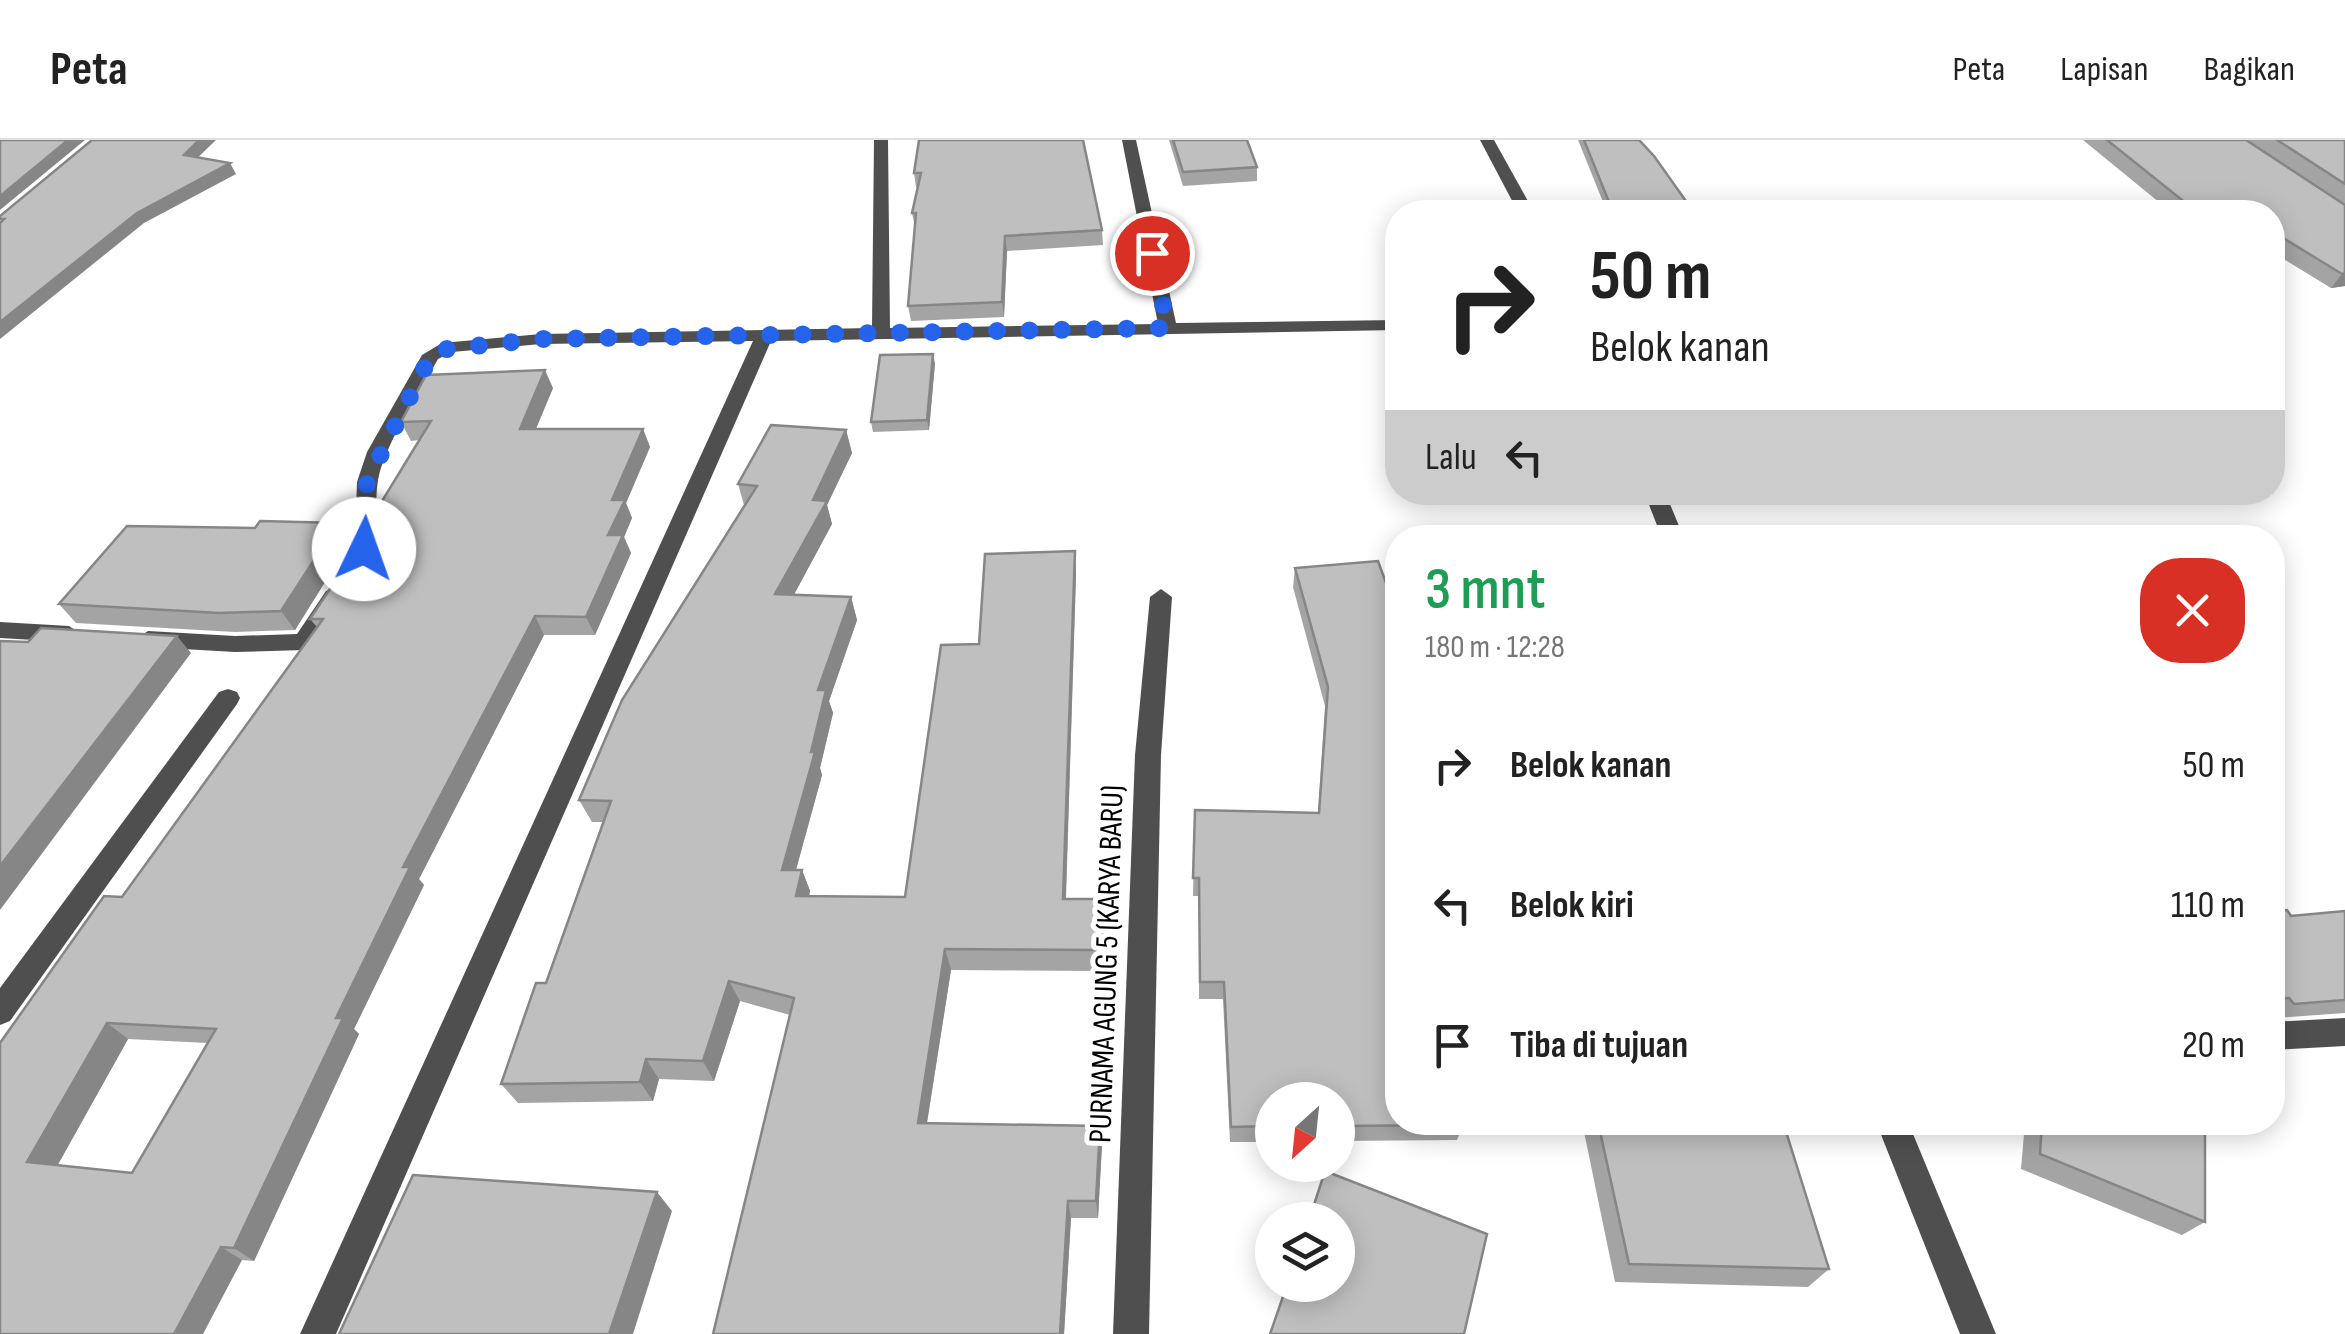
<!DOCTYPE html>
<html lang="id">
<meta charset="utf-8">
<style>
body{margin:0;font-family:"Sofia Sans Condensed",sans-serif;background:#f6f6f6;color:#222;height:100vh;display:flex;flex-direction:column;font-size:38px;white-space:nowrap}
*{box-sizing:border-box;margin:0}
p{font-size:32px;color:#767676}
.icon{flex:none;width:55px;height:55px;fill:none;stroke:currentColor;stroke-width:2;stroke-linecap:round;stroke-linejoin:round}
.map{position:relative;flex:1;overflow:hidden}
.sheet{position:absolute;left:1385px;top:385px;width:900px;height:610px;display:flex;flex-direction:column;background:#fff;border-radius:40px;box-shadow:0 5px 25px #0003}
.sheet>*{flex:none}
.guide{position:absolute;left:1385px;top:60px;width:900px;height:305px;border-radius:40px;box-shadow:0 5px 25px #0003;background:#fff;color:#222;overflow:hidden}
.needle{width:65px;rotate:207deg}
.tools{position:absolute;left:1255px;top:942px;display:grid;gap:20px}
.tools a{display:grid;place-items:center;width:100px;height:100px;border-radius:50%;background:#fff;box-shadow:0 5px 25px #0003;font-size:50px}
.pin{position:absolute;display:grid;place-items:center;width:85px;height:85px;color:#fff;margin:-42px;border:5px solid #fff;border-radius:50%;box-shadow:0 2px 10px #0007}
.me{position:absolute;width:110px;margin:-55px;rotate:3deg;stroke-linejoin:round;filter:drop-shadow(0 0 8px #0008)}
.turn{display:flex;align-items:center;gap:35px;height:210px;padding:0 40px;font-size:45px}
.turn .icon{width:130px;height:130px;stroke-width:2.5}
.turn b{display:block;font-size:70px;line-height:85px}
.then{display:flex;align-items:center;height:95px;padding:0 40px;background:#0003;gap:20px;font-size:38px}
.round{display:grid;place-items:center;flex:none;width:105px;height:105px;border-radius:40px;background:#f6f6f6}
.summary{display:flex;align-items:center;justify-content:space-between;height:170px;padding:0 40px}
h1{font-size:60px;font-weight:600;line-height:75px;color:#1e9e55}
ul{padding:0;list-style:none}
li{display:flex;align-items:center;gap:30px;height:140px;padding:0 40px}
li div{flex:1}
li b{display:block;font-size:38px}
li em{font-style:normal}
header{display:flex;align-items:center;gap:60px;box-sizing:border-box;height:140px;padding:0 50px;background:#fff;border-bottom:2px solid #e0e0e0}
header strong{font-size:48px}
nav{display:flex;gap:55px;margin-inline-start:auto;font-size:35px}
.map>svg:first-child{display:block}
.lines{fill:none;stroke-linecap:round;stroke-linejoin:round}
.minor{fill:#4f4f4f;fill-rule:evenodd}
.wall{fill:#a4a4a4;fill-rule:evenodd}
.shaded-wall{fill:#868686}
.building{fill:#bfbfbf;stroke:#868686;stroke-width:2.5;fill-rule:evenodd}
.route{stroke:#2563eb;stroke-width:18;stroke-dasharray:0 32.4}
.labels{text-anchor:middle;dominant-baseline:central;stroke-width:10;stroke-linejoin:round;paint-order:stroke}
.street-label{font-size:32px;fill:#000;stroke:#fff}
</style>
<header>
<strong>Peta</strong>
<nav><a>Peta</a><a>Lapisan</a><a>Bagikan</a></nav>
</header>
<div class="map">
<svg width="2345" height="1194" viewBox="0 0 2345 1194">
<rect width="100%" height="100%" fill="#fff"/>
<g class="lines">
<g class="minor">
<path d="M874 0H888L890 188 1158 184 1122 0H1136L1176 183 1398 180V190L771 201 336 1194H300L753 201 541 204 452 212 438 219C418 255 393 291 380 331 371 363 384 393 366 423L358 425 347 418 355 400 357 342 367 312 422 215 442 203 541 194 872 188Z"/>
<polygon points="1480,0 1494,0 1534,72 1518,72"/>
<polygon points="1644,352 1665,352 1684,398 1662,398"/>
<polygon points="334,448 345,456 312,508 304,510 235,512 148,507 136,499 148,491 235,496 297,494 326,451"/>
<polygon points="1161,449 1172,457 1161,615 1149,1194 1113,1194 1135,615 1150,457"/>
<polygon points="0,482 69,486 81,494 69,502 0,498"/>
<polygon points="228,549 237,552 240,558 237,564 10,881 0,885 0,848 219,552"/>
<polygon points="2345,878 2345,906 2272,910 2272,882"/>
<polygon points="1876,982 1908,982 1996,1194 1960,1194"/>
</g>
</g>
<g class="wall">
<polygon points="919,0 1102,90 1103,105 1007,111 1004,177 911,181 908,166 915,87 912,73 918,47 916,47 914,33"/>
<polygon points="1169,0 1247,0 1257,27 1257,41 1183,46"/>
<polygon points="1578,0 1639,0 1693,71 1693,72 1607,72"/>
<polygon points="2083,0 2245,0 2345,65 2345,146 2331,148 2272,112 2272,72 2171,72"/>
<polygon points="2247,0 2345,0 2345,65"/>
<polygon points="935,223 929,290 873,292 871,282"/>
<path d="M553 248 536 289H643L650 307 626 363 632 378 624 397 631 413 595 495H544L419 739 424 745 354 889 359 894 254 1121 242 1120 0 1194 122 757 317 487 310 479 367 393 419 300 411 301 401 282ZM128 899 207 903 132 1033 57 1026Z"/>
<polygon points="846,290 852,313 827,365 832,384 794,454 851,457 857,480 829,561 833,573 820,628 822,635 796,730 802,730 810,751 809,756 905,757 979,504 1075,411 1076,434 1066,759 1104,781 1102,831 951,830 927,983 1100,986 1102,1004 1098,1078 1071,1078 1064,1194 790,875 740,861 714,941 659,939 653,961 518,963 501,944 546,843 603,682 592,682 579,660 744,365 738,344"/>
<polygon points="338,383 350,402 295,490 235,492 76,483 59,464 255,388"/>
<polygon points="1378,421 1398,982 1463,985 1457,1000 1338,1001 1338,960 1272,960 1272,1002 1230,1002 1223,859 1199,859 1199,756 1193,756 1195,670 1318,673 1325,566 1293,447 1295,428"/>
<polygon points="2345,771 2345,873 2274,878 2272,876 2272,772 2291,776"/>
<polygon points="1582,982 1783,982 1829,1129 1808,1147 1615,1142"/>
<polygon points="2025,982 2205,982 2205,1082 2182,1095 2021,1029"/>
</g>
<g class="shaded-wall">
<polygon points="68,0 85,0 0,70 0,56"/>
<polygon points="199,0 216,0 190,25 184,15"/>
<polygon points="230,23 236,34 144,83 0,199 0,182 137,73"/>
<polygon points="1005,96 1007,111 1004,177 1002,162"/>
<polygon points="2280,96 2272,107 2272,97"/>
<polygon points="2345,133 2345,146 2331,148 2342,134"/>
<polygon points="933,214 935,223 929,290 927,280"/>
<polygon points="545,230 553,248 528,307 520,289"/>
<polygon points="643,289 650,307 626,363 632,378 624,397 631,413 595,495 586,477 608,395 612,360"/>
<polygon points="846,290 852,313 827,365 832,384 782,477 775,454 813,360"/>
<polygon points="338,383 350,402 295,490 281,471"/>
<polygon points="1075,411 1076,434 1065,780 1063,759"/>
<polygon points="851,457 857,480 829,561 833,573 820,628 822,635 790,751 782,730 811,612 818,550"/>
<polygon points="535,476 544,495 419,739 424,745 354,889 359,894 254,1121 234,1108 403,727"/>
<polygon points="177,496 191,513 0,770 0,726"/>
<polygon points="802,730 810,751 804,778 796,756"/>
<polygon points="1102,759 1104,781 1102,831 1100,810"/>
<polygon points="945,809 951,830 924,1001 918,983"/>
<polygon points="729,841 740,861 714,941 703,921"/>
<polygon points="107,883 128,899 51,1037 27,1022"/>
<polygon points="646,919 659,939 653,961 640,942"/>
<polygon points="1100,986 1102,1004 1098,1078 1096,1061"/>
<polygon points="657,1052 672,1071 633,1194 609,1194"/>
<polygon points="1068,1061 1071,1078 1064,1194 1060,1194"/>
<polygon points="221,1107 242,1120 203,1194 174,1194"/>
</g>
<g class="building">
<polygon points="0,0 68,0 0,56"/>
<polygon points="92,0 199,0 184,15 230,23 137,73 0,182 0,83 4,79 0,79 0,76"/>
<polygon points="919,0 1083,0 1102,90 1005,96 1002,162 908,166 916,73 912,73 921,33 914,33"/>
<polygon points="1173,0 1247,0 1257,27 1183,32"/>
<polygon points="1584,0 1639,0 1654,16 1693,71 1684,71 1685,72 1613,72"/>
<polygon points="2107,0 2246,0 2345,65 2345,133 2342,134 2280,96 2272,97 2272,72 2197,72"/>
<polygon points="2277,0 2345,0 2345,44"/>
<polygon points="933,214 927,280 871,282 880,215"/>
<path d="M545 230 520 289H643L612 360H625L608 395H623L586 477 535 476 403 727H410L336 878H343L234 1108 221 1107 174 1194H0V903L104 756 122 757 323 479H310L367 393 368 384 431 281 401 282 426 235ZM107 883 216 889 132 1033 27 1022Z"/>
<polygon points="771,285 846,290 813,360 827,361 775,454 851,457 818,550 826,550 811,612 815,612 782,730 802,730 796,756 905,757 941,505 979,504 985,414 1075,411 1063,759 1102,759 1100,810 945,809 918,983 1100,986 1096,1061 1068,1061 1060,1194 713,1194 794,858 729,841 703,921 646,919 640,942 501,944 536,843 546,843 611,661 579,660 622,560 757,346 738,344"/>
<polygon points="260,381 338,383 281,471 220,473 59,464 127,386 255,388"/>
<polygon points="1378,421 1398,476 1398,982 1462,982 1463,985 1338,986 1338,960 1272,960 1272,986 1231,987 1224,842 1200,842 1199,738 1193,738 1195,670 1319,673 1328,547 1295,428"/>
<polygon points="41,488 177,496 0,726 0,501 28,502"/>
<polygon points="2287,770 2291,776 2345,771 2345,860 2294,864 2289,858 2272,859 2272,772"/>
<polygon points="1598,982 1783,982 1829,1129 1629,1124"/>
<polygon points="2042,982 2205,982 2205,1082 2040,1014"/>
<polygon points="1325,1031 1487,1094 1464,1194 1270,1194 1287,1145 1338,1145 1338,1080 1309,1080"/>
<polygon points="413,1035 657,1052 609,1194 339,1194"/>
</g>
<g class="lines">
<polyline class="route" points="364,409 367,342 431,215 438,210 541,199 1168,188 1152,113"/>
</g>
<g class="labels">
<g class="street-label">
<text transform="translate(1107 824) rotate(-88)">PURNAMA AGUNG 5 (KARYA BARU)</text>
</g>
</g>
</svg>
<div class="tools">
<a><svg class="needle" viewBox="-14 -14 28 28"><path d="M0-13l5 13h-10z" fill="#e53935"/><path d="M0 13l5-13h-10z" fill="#767676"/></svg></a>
<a><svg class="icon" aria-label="layers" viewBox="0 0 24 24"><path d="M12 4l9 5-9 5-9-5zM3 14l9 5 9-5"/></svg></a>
</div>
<div class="pin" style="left:1152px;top:113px;background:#d93025"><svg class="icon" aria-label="arrive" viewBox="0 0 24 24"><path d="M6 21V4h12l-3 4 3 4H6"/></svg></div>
<svg class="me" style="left:364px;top:409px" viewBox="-20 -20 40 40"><circle r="19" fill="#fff"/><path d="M0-13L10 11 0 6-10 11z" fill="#2563eb"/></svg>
<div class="guide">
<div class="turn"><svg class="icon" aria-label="right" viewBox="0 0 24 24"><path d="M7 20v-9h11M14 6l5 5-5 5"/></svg><div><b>50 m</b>Belok kanan</div></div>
<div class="then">Lalu<svg class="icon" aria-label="left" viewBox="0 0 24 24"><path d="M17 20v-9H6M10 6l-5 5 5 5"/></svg></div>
</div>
<section class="sheet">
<div class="summary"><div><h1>3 mnt</h1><p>180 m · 12:28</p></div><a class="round" style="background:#d93025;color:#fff"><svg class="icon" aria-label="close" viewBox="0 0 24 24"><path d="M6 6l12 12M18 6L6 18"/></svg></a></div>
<ul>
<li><svg class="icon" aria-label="right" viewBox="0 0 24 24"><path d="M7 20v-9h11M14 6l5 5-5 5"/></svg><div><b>Belok kanan</b></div><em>50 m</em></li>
<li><svg class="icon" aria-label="left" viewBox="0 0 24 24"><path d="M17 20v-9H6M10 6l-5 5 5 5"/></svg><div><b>Belok kiri</b></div><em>110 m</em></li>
<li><svg class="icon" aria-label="arrive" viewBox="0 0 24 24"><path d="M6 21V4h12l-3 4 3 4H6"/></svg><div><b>Tiba di tujuan</b></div><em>20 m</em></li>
</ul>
</section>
</div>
